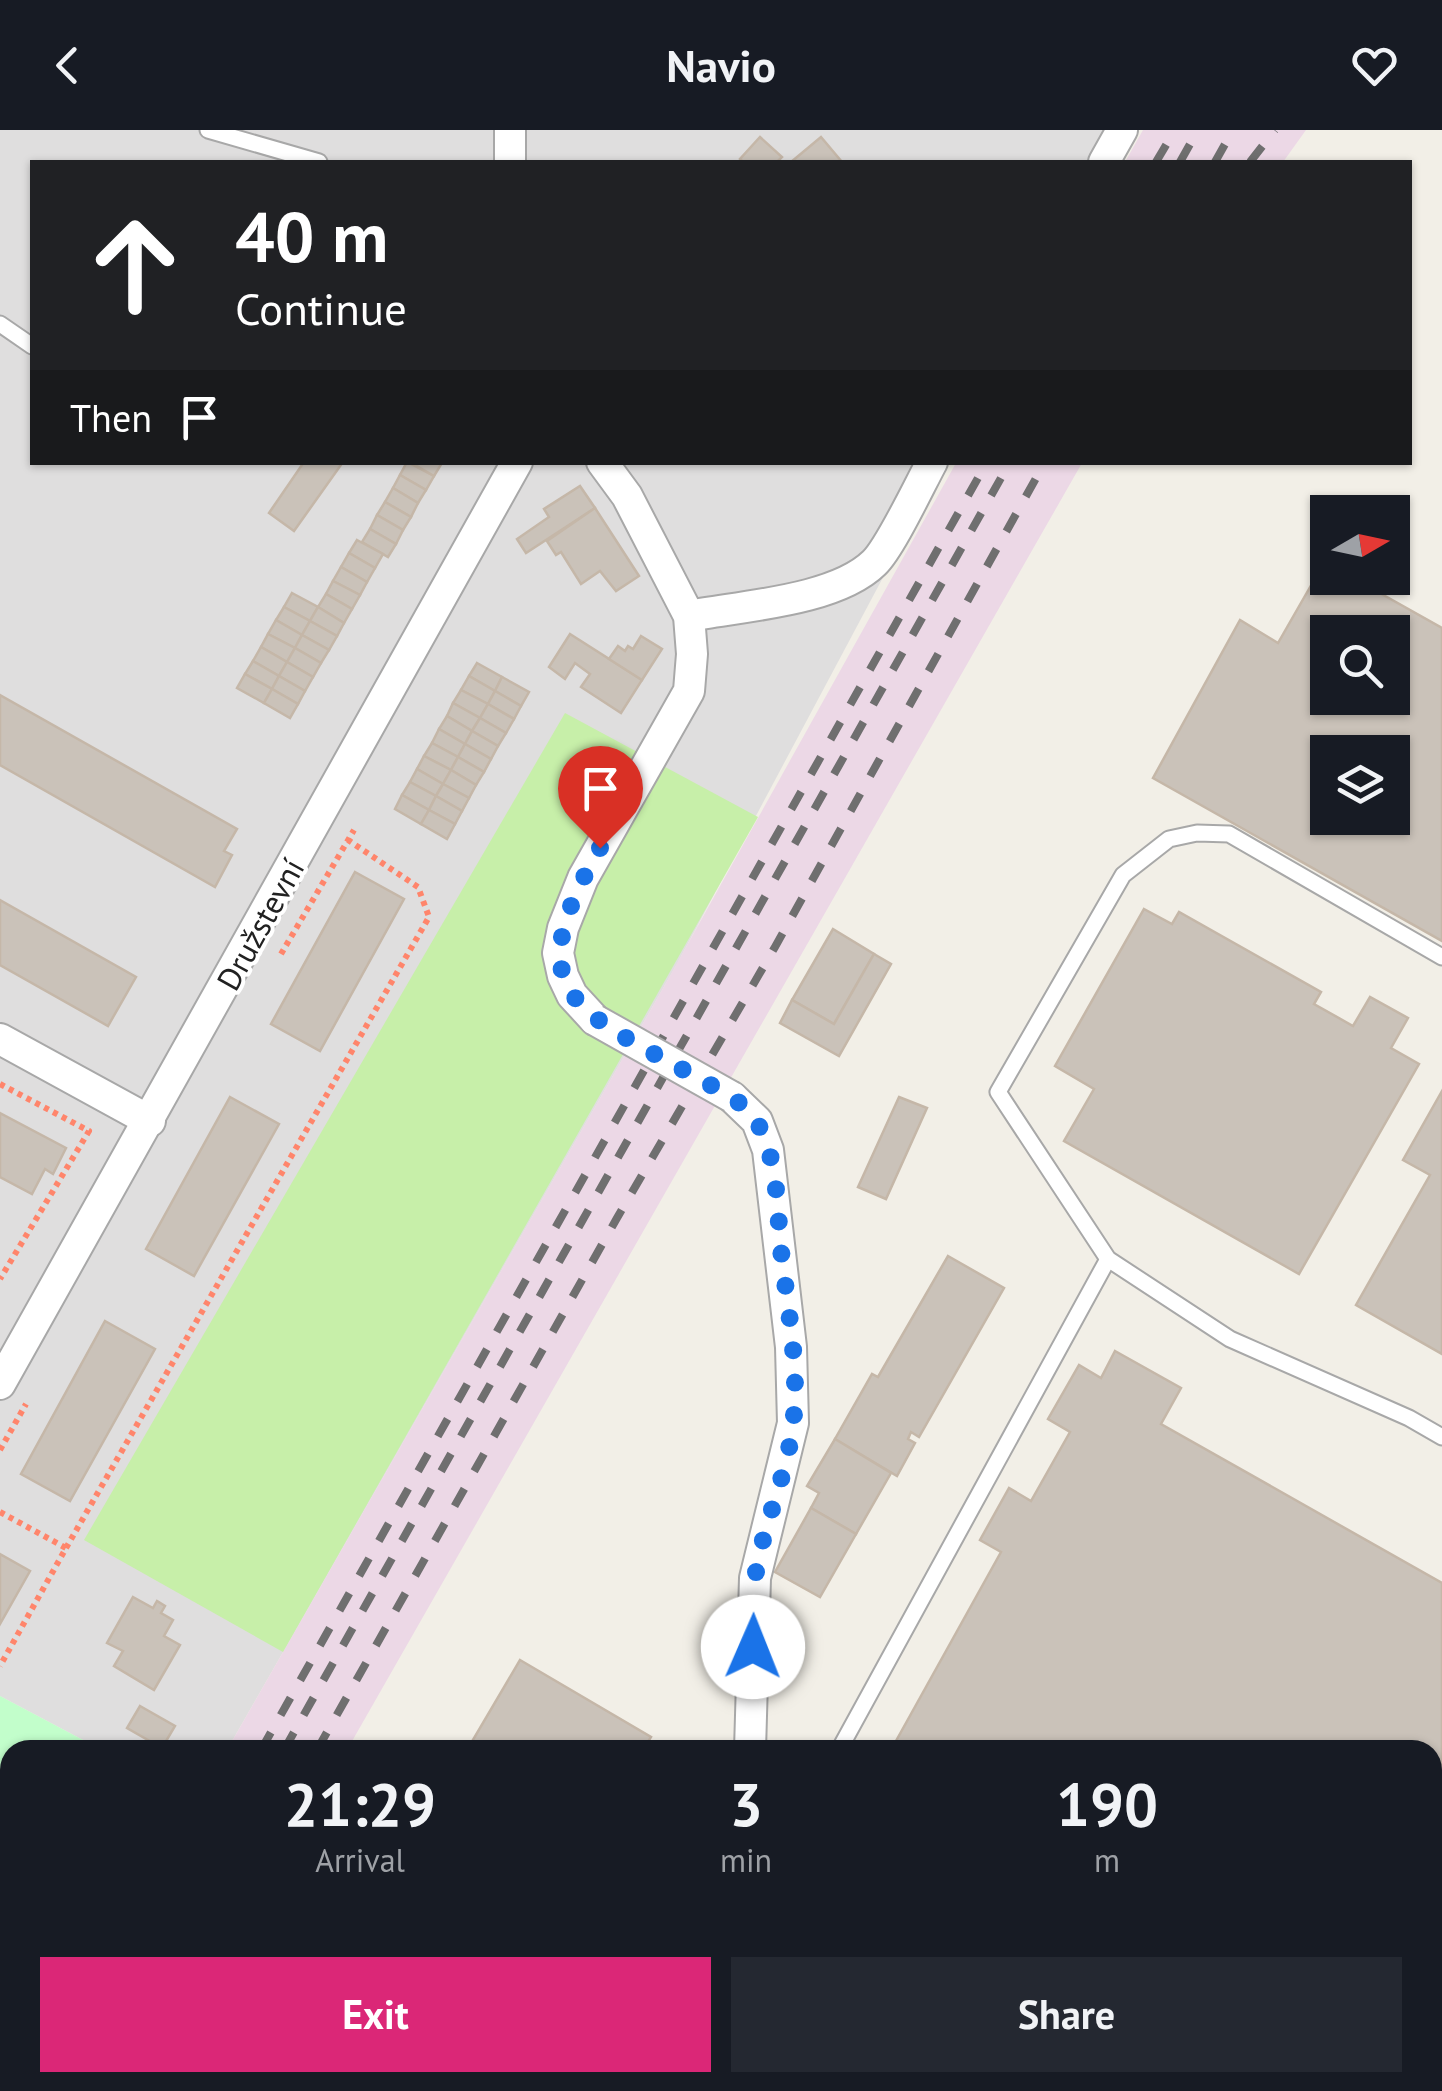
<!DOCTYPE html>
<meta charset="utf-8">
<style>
body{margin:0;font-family:"PT Sans",sans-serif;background:#242831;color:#f1f3f6;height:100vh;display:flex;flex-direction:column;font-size:38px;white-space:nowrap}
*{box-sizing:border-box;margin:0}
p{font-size:32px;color:#9ea1a6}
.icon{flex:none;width:55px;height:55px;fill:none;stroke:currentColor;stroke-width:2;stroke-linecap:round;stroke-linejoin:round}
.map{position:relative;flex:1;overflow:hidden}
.drawer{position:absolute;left:0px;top:1610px;width:1442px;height:352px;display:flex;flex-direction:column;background:#171b24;border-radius:30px 30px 0 0;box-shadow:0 2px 8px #0004}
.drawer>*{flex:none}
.top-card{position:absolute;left:30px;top:30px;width:1382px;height:305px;border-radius:0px;box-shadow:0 2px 8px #0004;background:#202124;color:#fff;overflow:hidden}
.needle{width:65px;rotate:81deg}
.fabs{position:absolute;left:1310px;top:365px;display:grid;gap:20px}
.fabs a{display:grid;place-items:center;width:100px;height:100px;border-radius:0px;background:#171b24;box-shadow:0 2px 8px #0004;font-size:50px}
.pin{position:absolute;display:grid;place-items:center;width:85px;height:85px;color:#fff;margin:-102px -42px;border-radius:50% 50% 50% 0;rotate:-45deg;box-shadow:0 0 10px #0007}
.pin .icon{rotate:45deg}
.me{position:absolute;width:110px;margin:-55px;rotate:1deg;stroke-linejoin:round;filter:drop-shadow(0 0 8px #0008)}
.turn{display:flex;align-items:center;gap:35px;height:210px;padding:0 40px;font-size:45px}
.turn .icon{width:130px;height:130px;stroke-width:2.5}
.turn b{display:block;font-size:70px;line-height:85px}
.then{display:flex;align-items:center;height:95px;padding:0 40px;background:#0003;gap:20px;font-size:38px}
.eta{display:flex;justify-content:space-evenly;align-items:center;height:170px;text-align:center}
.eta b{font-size:60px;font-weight:800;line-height:70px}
.action{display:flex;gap:20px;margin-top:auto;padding:20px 40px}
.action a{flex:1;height:115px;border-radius:0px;background:#db2777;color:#fff;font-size:40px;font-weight:800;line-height:115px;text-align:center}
.action a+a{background:#242831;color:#f1f3f6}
header{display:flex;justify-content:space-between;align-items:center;height:130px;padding:0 40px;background:#171b24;font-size:45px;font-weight:800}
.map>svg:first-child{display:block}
.residential{fill:#dfdede}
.industrial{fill:#ecd8e6}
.grass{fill:#c7efa9}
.park{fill:#c2fecb}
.building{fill:#cac2b9;stroke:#c5b7a8;stroke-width:2.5;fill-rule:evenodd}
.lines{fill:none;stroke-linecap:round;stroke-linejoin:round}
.service-casing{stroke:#a8a8a8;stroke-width:19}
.minor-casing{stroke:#a8a8a8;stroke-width:34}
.path{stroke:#ff856b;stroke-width:6;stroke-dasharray:5 5;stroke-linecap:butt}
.service{stroke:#fff;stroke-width:15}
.minor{stroke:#fff;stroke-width:30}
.rail{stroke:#6f6f6f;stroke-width:8;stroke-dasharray:20 20;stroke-linecap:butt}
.minor-bridge-casing{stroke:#a8a8a8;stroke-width:34;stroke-linecap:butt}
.minor-bridge{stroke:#fff;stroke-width:30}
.route{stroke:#1a73e8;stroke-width:18;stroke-dasharray:0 32.4}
.labels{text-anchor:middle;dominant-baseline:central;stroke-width:8;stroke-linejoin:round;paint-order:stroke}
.street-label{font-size:32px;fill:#212121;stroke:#fff}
</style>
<header><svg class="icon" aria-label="back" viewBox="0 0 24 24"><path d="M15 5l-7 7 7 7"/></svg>Navio<svg class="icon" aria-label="heart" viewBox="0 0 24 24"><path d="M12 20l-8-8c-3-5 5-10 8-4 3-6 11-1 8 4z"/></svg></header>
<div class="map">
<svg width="1442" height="1961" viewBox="0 0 1442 1961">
<rect width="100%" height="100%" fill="#f2efe7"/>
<g class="residential">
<polygon points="0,0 1121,0 1104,32 32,32 32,332 944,333 677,834 227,1620 102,1620 0,1566"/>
<polygon points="317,1952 419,1953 432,1961 312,1961"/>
<polygon points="605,1952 1221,1952 1238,1961 599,1961"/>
</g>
<g class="industrial">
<polygon points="1143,0 1306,0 1283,32 1125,32"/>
<polygon points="956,333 1082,333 347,1620 227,1620 662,860"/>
<polygon points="44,1952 154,1952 154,1953 149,1961 39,1961"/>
</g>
<polygon class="grass" points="565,583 758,687 283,1522 84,1410"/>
<g class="park">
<polygon points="0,1566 102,1620 10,1620 10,1952 41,1953 36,1961 0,1961"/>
<polygon points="164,1953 164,1952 317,1953 312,1961 160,1961"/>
<polygon points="419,1953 605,1953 599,1961 432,1961"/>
</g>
<g class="building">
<polygon points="760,7 782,27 777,32 743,32 740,29"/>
<polygon points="821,7 842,32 791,32"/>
<polygon points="304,332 343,332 294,401 269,383"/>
<polygon points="407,332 434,346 426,360 400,345"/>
<polygon points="410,332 442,332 442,333 434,346"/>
<polygon points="400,345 426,360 418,373 393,358"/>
<polygon points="580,356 595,378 526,423 517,409 549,387 544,379"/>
<polygon points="393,358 418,373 411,387 385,372"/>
<polygon points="385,372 411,387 403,400 377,385"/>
<polygon points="595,378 639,446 616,461 600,441 581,454 561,422 556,425 547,411"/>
<polygon points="377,385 403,400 396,414 370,399"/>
<polygon points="370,399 396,414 388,427 362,412"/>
<polygon points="357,410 383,424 375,438 349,423"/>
<polygon points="349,423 375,438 367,452 341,437"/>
<path d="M1325 431 1328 448H1353L1442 498V811L1153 648 1240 490 1278 513ZM1328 502H1392V568H1328ZM1328 622H1392V688H1328Z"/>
<polygon points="341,437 367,452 360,465 333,451"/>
<polygon points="333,451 360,465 352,479 326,464"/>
<polygon points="292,463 318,477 310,491 284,477"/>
<polygon points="326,464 352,479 344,493 318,477"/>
<polygon points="284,477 310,491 302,505 276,490"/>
<polygon points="318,477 344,493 337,506 310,491"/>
<polygon points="276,490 302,505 295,518 268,504"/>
<polygon points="310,491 337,506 329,520 302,505"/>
<polygon points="268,504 295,518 287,532 261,517"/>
<polygon points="570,504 642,550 621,583 581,557 590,544 575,533 565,549 549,537"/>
<polygon points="302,505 329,520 321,533 295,518"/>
<polygon points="641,506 662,519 642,550 609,529 618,516 625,521 628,516 633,519"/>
<polygon points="261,517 287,532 279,546 253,531"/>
<polygon points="295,518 321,533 313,547 287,532"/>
<polygon points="253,531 279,546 272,559 245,544"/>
<polygon points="287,532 313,547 305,561 279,546"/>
<polygon points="477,533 502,547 495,561 469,546"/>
<polygon points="245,544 272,559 264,573 237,558"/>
<polygon points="279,546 305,561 298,574 272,559"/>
<polygon points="469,546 495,561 488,574 461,560"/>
<polygon points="502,547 529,562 521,576 495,561"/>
<polygon points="272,559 298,574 290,588 264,573"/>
<polygon points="461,560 488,574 480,588 453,573"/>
<polygon points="495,561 521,576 514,589 488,574"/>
<polygon points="0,565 237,699 224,721 232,725 215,757 0,635"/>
<polygon points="453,573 480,588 472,601 447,586"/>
<polygon points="488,574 514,589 506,603 480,588"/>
<polygon points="447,586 472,601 465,614 439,599"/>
<polygon points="480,588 506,603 498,616 472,601"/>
<polygon points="439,599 465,614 458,627 432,613"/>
<polygon points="472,601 498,616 491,629 465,614"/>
<polygon points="432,613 458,627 451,640 424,626"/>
<polygon points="465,614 491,629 484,642 458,627"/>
<polygon points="424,626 451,640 443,654 417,639"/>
<polygon points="458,627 484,642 476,655 451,640"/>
<polygon points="417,639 443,654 436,666 410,652"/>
<polygon points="451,640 476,655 469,668 443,654"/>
<polygon points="410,652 436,666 429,680 402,665"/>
<polygon points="443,654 469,668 462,681 436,666"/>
<polygon points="402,665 429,680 421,694 395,679"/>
<polygon points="436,666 462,681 455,694 429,680"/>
<polygon points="429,680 455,694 447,709 421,694"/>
<polygon points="355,742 404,769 320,921 271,894"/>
<polygon points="0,770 136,847 108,896 0,835"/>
<polygon points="1144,779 1172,794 1179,782 1321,862 1314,874 1353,896 1370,867 1408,888 1391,918 1419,934 1299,1144 1064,1011 1094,959 1055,936"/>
<polygon points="833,799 874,824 834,894 792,870"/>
<polygon points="874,824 891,834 839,926 780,893 792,870 834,894"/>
<polygon points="1442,961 1442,1224 1356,1175 1430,1045 1403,1030"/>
<polygon points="230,967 279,994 194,1146 146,1119"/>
<polygon points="899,967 927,978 886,1069 858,1057"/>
<polygon points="0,983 66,1018 53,1044 45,1039 32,1064 0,1047"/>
<polygon points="948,1126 1004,1158 919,1307 911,1302 908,1309 915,1313 897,1346 835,1309 872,1244 878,1247"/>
<polygon points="105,1191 155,1219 70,1371 21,1344"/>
<polygon points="1115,1221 1181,1258 1161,1294 1442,1453 1442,1798 1432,1815 1432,1620 891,1620 1001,1422 980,1410 1009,1358 1031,1371 1070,1302 1048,1289 1079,1235 1101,1248"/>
<polygon points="835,1309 891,1343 856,1404 811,1378 819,1363 807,1356"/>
<polygon points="811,1378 856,1404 820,1467 775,1442"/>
<polygon points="0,1424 30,1441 0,1494"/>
<polygon points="133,1467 153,1478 157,1471 165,1476 161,1483 173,1490 164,1506 180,1515 154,1560 114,1536 123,1521 107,1513"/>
<polygon points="520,1530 651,1607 643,1620 467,1620"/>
<polygon points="140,1576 175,1596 162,1618 127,1598"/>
<polygon points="1442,1873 1442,1911 1432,1905 1432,1889"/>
<polygon points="708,1952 761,1952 772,1961 693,1961 704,1959"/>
<polygon points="819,1952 850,1952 844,1961 818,1961 816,1959"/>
<polygon points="918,1952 1060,1952 1075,1961 933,1961"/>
<polygon points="1301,1952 1355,1952 1350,1961 1316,1961"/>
</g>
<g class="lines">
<g class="service-casing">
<g id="service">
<polyline points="208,0 319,32"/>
<polyline points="0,194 32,216"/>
<polyline points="1442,827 1229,704 1197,703 1169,709 1123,745 998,962 1108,1129 1230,1209 1409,1288 1442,1307"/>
<polyline points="839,1620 1108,1129"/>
<polyline points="1432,1847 1442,1830"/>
<polyline points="1200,1952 1220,1961"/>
<polyline points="1370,1961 1373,1952"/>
</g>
</g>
<g class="minor-casing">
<g id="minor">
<polyline points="510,32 510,0"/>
<polyline points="1104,32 1122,0"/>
<path d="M689 486C741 476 835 471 874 433 890 418 919 356 932 332"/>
<polyline points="595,890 572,865 563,846 558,823 563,798 583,748 689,561 692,524 689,486 627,366 602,332"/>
<polyline points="0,909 150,991"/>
<polyline points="732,967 757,991 768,1020 791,1217 793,1293 755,1448 750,1620"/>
<polyline points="0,1254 517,332"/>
<polyline points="621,1961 626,1952"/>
</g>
</g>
<g class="path">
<polyline points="281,824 354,700"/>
<polyline points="0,954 89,1001 0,1149"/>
<polyline points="0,1320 26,1274"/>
<polyline points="0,1382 66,1418 0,1536"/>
<polyline points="66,1418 429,787 418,757 348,710"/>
<polyline points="0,1686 10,1692"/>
<polyline points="0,1874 5,1910 4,1950"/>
<polyline points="0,1956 10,1942"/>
</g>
<use href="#service" class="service"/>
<use href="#minor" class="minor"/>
<g class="rail">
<polyline points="1156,32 1175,0"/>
<polyline points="1180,32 1198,0"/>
<polyline points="1215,32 1233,0"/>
<polyline points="1250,32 1275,0"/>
<polyline points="261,1620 987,332"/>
<polyline points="284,1620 1010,332"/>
<polyline points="317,1620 617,1088 775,817 1045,332"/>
<polyline points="68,1961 73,1952"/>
<polyline points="92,1961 96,1952"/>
<polyline points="125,1961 129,1952"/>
</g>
<g class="minor-bridge-casing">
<polyline id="minor-bridge" points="595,890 732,967"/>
</g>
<use href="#minor-bridge" class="minor-bridge"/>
</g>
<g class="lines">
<path class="route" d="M600 718C514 865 577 880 698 948 719 960 746 972 758 994 778 1030 777 1079 781 1120 787 1176 800 1238 793 1294 787 1347 762 1396 755 1449 752 1471 753 1495 753 1517"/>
</g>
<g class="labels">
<g class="street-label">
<text transform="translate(260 794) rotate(-61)">Družstevní</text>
</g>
</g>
</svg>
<div class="fabs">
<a><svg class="needle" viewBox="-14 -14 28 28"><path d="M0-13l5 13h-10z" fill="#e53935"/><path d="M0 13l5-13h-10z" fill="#9ea1a6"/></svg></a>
<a><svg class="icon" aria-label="search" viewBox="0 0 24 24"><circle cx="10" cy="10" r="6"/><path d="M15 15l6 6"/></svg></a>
<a><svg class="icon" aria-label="layers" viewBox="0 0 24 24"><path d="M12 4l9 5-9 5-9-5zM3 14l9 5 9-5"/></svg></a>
</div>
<div class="pin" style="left:600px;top:718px;background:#d93025"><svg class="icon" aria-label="arrive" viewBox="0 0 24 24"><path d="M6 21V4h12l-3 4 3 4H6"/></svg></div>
<svg class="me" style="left:753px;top:1517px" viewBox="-20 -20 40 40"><circle r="19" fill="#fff"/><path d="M0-13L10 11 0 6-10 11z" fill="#1a73e8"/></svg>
<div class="top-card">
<div class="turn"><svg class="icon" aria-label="ahead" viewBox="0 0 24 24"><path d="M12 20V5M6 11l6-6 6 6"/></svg><div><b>40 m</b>Continue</div></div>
<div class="then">Then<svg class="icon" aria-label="arrive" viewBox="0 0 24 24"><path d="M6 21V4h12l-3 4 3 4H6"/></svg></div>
</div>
<section class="drawer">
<div class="eta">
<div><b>21:29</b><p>Arrival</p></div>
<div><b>3</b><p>min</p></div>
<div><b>190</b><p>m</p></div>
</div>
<div class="action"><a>Exit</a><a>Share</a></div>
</section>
</div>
